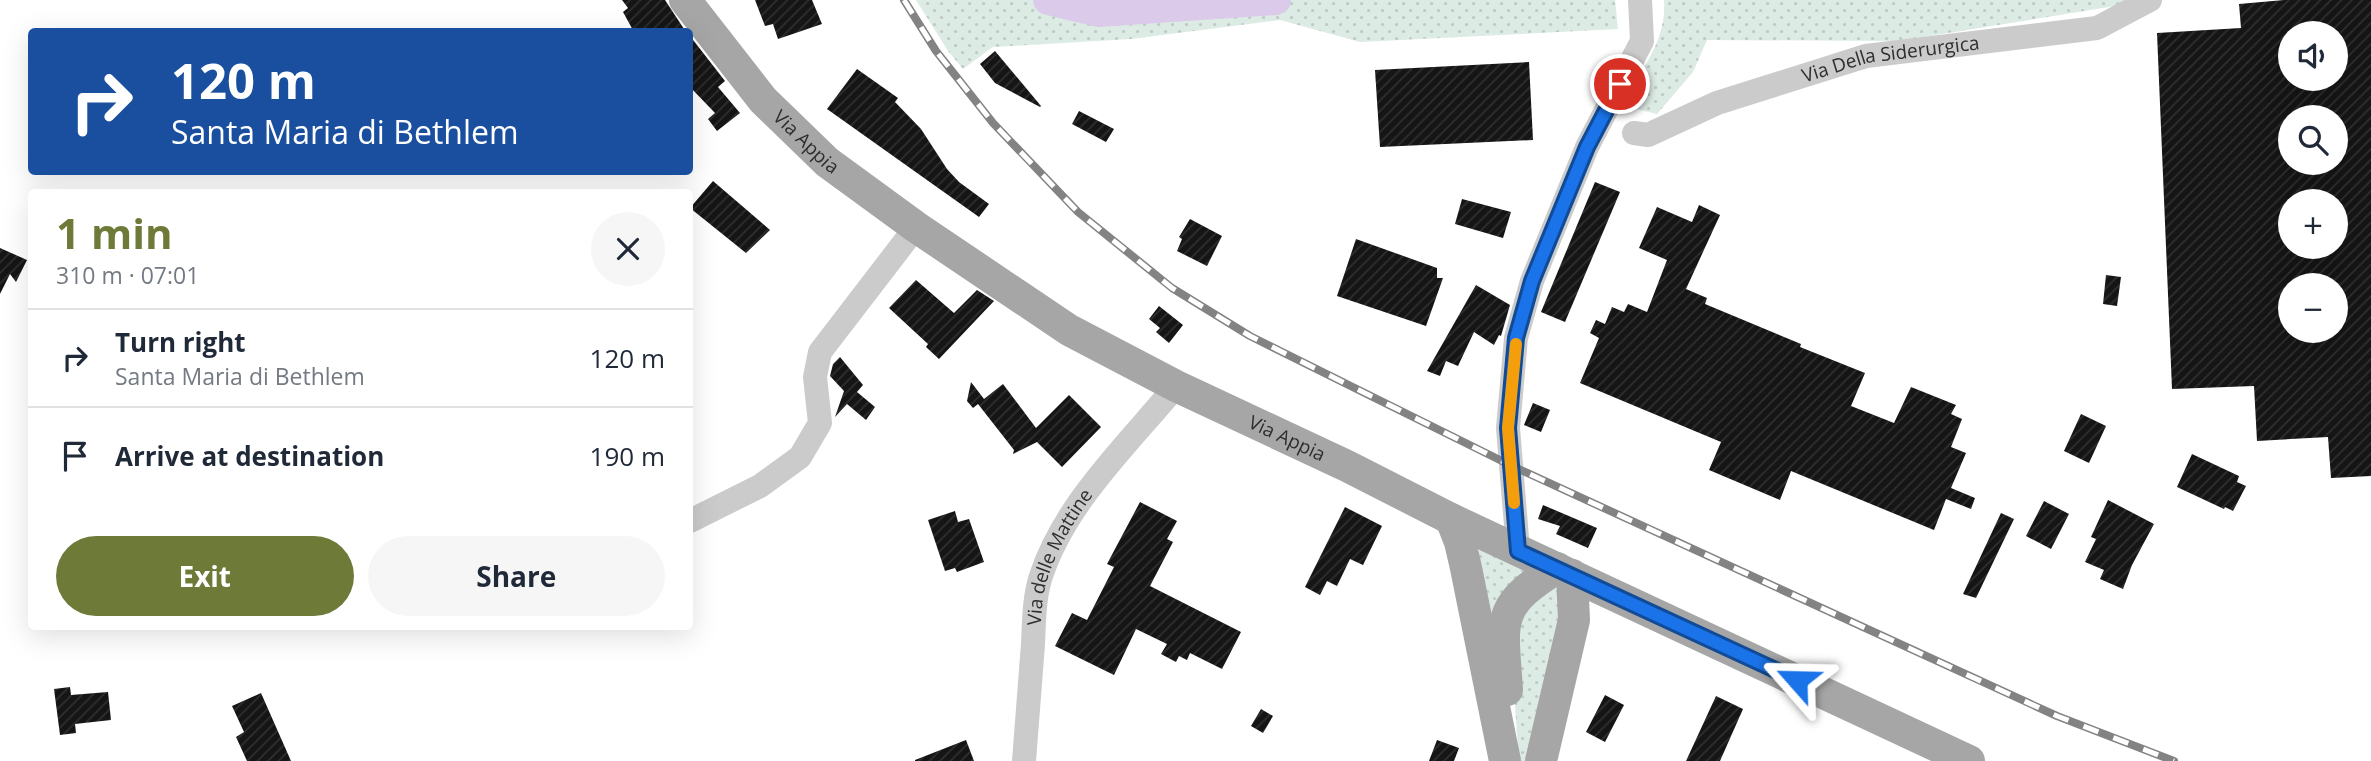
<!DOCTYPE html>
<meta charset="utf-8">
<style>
body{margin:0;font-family:"Open Sans",sans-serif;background:#f6f6f7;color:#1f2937;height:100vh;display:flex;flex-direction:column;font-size:26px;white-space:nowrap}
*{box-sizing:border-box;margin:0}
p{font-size:23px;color:#747a83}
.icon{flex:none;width:38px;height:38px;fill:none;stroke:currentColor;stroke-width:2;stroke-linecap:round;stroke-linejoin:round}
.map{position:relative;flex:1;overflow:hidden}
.drawer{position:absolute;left:28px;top:189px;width:665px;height:441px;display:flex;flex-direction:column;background:#fff;border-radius:7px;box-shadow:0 7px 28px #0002}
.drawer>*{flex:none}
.banner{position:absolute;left:28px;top:28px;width:665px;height:147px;border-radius:7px;box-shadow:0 7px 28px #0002;background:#1a4fa0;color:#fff;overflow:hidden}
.buttons{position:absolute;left:2278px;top:21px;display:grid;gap:14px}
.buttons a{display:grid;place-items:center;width:70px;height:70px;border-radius:50%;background:#fff;box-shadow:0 7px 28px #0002;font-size:35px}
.pin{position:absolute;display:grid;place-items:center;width:60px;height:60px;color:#fff;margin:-30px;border:4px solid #fff;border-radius:50%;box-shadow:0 2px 7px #0007}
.me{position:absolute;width:77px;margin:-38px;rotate:295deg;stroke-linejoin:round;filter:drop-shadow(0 0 5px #0008)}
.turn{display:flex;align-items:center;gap:24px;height:147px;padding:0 28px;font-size:32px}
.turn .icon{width:91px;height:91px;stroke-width:2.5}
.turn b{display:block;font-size:49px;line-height:60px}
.round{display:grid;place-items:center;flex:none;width:74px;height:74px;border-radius:37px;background:#f6f6f7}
.summary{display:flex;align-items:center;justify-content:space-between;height:119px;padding:0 28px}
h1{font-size:42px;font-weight:700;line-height:52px;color:#6e7a38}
.primary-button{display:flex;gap:14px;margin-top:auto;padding:14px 28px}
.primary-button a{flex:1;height:80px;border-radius:42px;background:#6e7a38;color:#fff;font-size:28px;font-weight:700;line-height:80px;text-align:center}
.primary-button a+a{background:#f6f6f7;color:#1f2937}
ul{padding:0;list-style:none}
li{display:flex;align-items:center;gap:21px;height:98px;padding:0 28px;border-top:2px solid #e0e1e3}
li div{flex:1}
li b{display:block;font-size:26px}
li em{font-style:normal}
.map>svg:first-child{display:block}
.grass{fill:url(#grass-dots)}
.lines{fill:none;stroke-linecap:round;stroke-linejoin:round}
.river{stroke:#dbcaea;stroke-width:30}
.building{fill:url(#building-hatch);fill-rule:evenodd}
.minor{stroke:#cbcbcb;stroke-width:24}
.major{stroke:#a6a6a6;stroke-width:32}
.rail-casing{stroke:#838383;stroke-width:8}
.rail{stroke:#fff;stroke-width:5;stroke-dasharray:16;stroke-linecap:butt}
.route-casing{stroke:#114b97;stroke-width:18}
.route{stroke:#1a73e8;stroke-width:12}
.slow{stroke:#f59e0b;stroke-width:12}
.labels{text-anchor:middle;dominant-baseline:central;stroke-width:7;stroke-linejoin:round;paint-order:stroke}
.street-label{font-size:19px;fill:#2e2e2e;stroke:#fff}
</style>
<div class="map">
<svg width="2371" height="761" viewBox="0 0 2371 761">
<defs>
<pattern id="grass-dots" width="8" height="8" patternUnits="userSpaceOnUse" patternTransform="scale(1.75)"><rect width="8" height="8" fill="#ddebe5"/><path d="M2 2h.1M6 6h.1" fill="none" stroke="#becac5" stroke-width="1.8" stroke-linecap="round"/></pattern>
<pattern id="building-hatch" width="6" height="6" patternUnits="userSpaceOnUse" patternTransform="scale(1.75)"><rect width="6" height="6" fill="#151515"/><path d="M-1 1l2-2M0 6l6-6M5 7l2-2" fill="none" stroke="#2f2f2f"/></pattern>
</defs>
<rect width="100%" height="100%" fill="#fff"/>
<g class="grass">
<polygon points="916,0 1615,0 1618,29 1360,42 1280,20 1131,39 993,47 963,69 948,51"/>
<path d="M1664 0H2126L2115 6 1899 41 1707 40 1693 72 1657 114 1620 105C1641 71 1667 41 1664 0Z"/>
<polygon points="1482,549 1534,569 1498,704 1477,552"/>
<polygon points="1555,581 1565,605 1531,761 1519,761 1511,650 1516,608"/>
</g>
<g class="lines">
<polyline class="river" points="1048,0 1098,12 1276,0"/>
</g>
<g class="building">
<polygon points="622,0 665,0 686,32 634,32 623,12 628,8"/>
<polygon points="755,0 812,0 822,24 778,39 773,24 765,26"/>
<path d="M2284 0H2371V476L2331 478 2328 437 2257 441 2254 386 2172 389 2157 33 2241 28 2239 4ZM2291 33H2336V79H2291ZM2291 117H2336V163H2291ZM2291 201H2336V247H2291ZM2291 285H2336V331H2291Z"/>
<polygon points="690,36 725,81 718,87 740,113 717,131 708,119 715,113 690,87"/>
<polygon points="995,51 1041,106 1040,107 995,83 980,64"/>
<polygon points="1529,62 1533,140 1380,147 1375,70"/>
<polygon points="857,69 898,98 895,102 921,129 947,169 959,182 989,204 979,217 827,109"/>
<polygon points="1079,111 1114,129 1106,142 1072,124"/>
<polygon points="713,181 770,230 746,253 690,208"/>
<polygon points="1595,182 1620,192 1565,322 1541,312"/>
<polygon points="1462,199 1511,212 1503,238 1455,224"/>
<polygon points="1699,205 1720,215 1686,289 1707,298 1705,304 1801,344 1800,347 1865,373 1851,406 1894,423 1911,387 1956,405 1951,414 1962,419 1951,447 1966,453 1951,488 1975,498 1971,509 1946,499 1934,530 1791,471 1780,500 1709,470 1721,442 1580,383 1599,338 1590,333 1596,320 1605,324 1612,307 1624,312 1628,304 1647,312 1667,260 1639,248 1657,207 1692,222"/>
<polygon points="1190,219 1222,236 1207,266 1177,251 1182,239 1179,237"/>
<polygon points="1356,239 1437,268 1437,278 1443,278 1426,326 1337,296"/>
<polygon points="0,248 27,260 16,282 10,274 0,294"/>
<polygon points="2106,275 2121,277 2117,306 2103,304"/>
<polygon points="916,280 954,313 977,290 994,301 939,359 926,347 928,344 889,308"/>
<polygon points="1476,285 1510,305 1501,336 1499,335 1494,345 1474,332 1458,366 1446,361 1440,376 1427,371"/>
<polygon points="1159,306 1183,325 1169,343 1156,332 1160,328 1149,319"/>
<polygon points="840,357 863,385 857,392 875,407 866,420 847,404 835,417 844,391 830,376 833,364"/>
<polygon points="971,382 984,399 1003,384 1036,428 1069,395 1101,427 1062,467 1037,442 1013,454 1014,450 978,404 973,408 967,401"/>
<polygon points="1533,403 1550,410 1541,432 1524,425"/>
<polygon points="2081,414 2106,426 2089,463 2064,451"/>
<polygon points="2192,454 2239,476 2237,482 2246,486 2233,511 2225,507 2224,509 2177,487"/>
<polygon points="2108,500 2154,524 2132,565 2123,589 2100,579 2104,570 2085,562 2096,539 2091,537"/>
<polygon points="2044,501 2069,514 2051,549 2026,536"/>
<polygon points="1140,502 1177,521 1167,539 1173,542 1150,586 1241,632 1222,669 1190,653 1187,660 1179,656 1176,662 1161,654 1167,644 1136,629 1114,675 1055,646 1072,613 1087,620 1114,567 1107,564"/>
<polygon points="1543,505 1597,528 1588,548 1556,534 1560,526 1538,519"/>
<polygon points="1345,507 1382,526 1363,565 1350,559 1337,586 1327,581 1320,595 1305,587"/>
<polygon points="955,511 958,522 969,519 984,562 957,572 955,568 945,571 928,520"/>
<polygon points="2001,513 2014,519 1976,598 1963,594"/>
<polygon points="70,687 71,695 108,692 111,720 75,724 76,733 60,735 54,689"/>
<polygon points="261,693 291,761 247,761 236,737 244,732 232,706"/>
<polygon points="1605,695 1624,705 1605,742 1586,732"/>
<polygon points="1716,696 1743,709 1720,761 1686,761"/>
<polygon points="1261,709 1273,716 1263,733 1251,726"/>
<polygon points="966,740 974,761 915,761 915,760"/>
<polygon points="1437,740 1459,748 1454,761 1429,761"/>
</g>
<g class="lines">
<g class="minor">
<path id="s1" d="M1634 133 1648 135 1717 103 1866 56 2097 28 2150 0"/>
<polyline points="690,521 760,486 800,457 820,423 815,377 820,352 916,227"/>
<polyline points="1518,550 1508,428 1516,338 1532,281 1587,147 1642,41 1640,0"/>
<path id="s2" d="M1024 761C1027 722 1030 683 1033 644 1034 622 1034 597 1041 576 1065 503 1128 444 1176 386"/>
</g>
<g class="major">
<path id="s3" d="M685 0 763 100 827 162 916 227 1069 330 1176 386 1347 466 1451 519 1969 761"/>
<polyline points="1451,519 1460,542 1466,568 1505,761"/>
<path d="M1507 690C1503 622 1493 607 1557 568"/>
<polyline points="1541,761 1574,620 1572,575"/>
</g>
<g class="rail-casing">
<polyline id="rail" points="904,0 936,51 993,123 1078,212 1172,288 1250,336 1510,465 2057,716 2174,761"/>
</g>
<use href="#rail" class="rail"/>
</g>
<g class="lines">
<g class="route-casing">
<polyline id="route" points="1620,84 1587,147 1532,281 1516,338 1508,428 1518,551 1797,680"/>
</g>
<use href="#route" class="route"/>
<polyline class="slow" points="1514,503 1508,428 1516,344"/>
</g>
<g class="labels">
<g class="street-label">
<text stroke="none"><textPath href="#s1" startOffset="270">Via Della Siderurgica</textPath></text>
<text stroke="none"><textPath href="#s3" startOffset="187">Via Appia</textPath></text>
<text stroke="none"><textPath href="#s3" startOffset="754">Via Appia</textPath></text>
<text stroke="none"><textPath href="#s2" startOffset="210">Via delle Mattine</textPath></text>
</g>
</g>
</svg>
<div class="buttons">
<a><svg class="icon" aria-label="sound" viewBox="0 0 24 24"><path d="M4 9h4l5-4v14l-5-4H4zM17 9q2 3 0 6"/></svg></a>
<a><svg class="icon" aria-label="search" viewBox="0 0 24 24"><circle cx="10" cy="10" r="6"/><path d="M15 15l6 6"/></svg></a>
<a>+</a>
<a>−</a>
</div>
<div class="pin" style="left:1620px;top:84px;background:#d93025"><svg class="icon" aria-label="arrive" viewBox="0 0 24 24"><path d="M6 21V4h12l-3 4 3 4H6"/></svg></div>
<svg class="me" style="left:1797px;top:680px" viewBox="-20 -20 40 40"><path d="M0-17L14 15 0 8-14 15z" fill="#1a73e8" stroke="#fff" stroke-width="4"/></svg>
<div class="banner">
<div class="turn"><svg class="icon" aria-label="right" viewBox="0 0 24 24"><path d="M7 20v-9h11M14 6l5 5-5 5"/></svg><div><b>120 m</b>Santa Maria di Bethlem</div></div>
</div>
<section class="drawer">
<div class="summary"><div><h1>1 min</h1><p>310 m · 07:01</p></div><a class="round"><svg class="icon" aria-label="close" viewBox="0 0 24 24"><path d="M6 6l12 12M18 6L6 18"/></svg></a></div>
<ul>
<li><svg class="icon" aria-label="right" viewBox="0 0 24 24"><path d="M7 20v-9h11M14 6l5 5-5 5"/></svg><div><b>Turn right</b><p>Santa Maria di Bethlem</p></div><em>120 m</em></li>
<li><svg class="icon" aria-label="arrive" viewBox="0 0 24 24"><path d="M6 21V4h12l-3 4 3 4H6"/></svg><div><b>Arrive at destination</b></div><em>190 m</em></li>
</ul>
<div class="primary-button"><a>Exit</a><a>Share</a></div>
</section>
</div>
